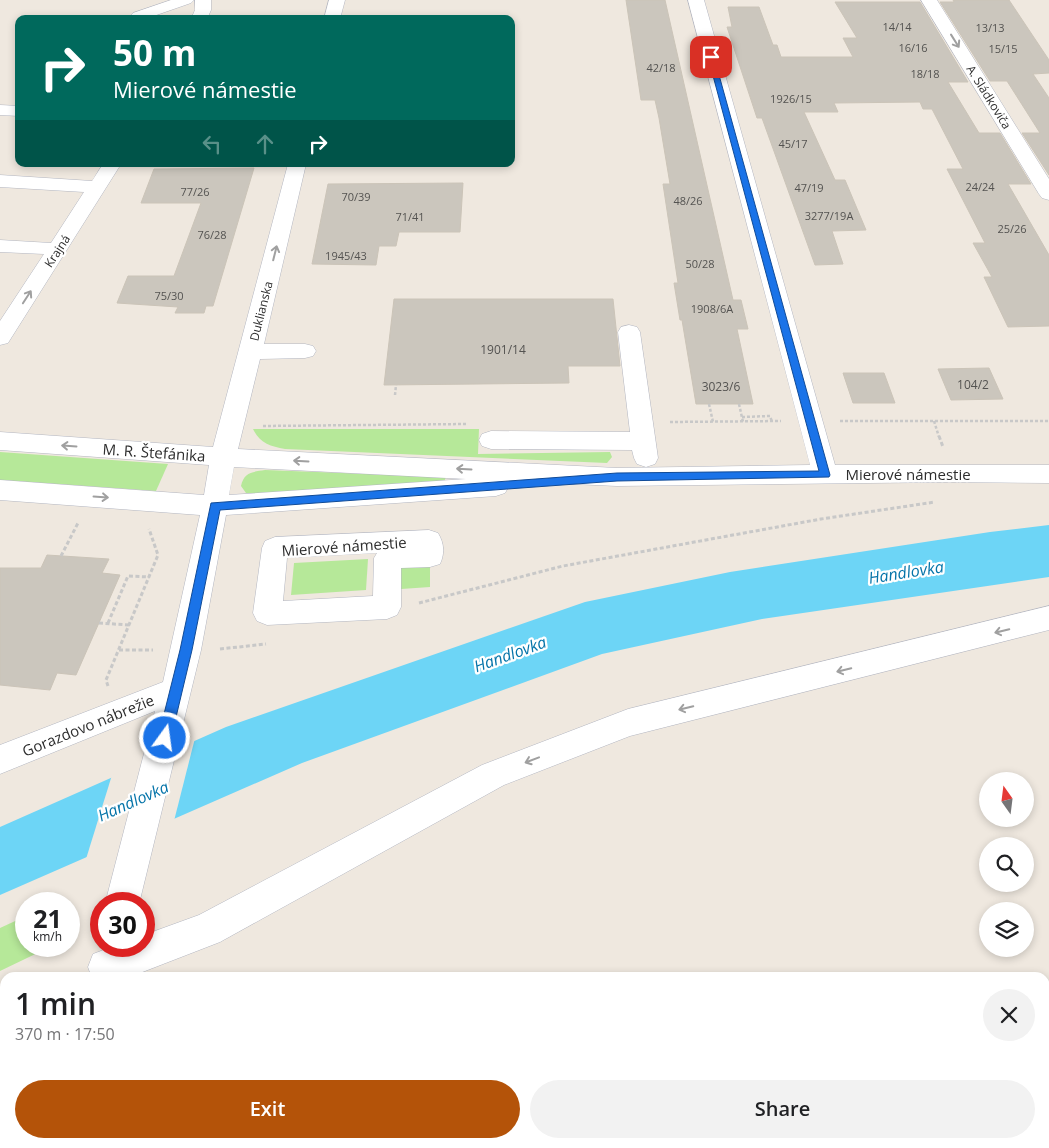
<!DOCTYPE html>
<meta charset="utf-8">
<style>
body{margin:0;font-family:"Open Sans",sans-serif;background:#f2f2f2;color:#202124;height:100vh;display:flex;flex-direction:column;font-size:19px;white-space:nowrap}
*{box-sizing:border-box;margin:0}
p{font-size:16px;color:#757577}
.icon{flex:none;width:28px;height:28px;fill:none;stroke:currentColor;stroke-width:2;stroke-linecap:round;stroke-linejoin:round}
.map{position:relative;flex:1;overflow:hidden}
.panel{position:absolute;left:0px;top:972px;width:1050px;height:176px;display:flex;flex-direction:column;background:#fff;border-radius:15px 15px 0 0;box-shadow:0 2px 8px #0003}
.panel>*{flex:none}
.banner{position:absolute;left:15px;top:15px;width:500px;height:152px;border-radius:10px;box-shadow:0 2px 8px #0003;background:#00695c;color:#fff;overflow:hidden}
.needle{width:32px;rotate:346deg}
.buttons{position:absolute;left:979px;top:772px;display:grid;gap:10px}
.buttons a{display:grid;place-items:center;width:55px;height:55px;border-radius:50%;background:#fff;box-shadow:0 2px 8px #0003;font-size:25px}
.speed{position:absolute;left:15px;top:892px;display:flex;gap:10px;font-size:25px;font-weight:700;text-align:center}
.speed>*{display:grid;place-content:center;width:65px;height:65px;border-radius:50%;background:#fff;box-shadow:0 2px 8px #0003;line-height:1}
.speed small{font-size:12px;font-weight:400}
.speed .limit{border:8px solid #d22;background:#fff;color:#111}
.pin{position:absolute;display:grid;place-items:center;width:42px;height:42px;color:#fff;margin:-21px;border-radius:10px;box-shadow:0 2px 8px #0006}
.me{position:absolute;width:55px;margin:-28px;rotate:14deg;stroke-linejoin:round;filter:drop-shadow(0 0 4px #0008)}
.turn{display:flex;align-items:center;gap:18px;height:105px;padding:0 15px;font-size:22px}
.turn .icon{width:65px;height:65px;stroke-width:2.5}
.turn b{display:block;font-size:35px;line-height:42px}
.lanes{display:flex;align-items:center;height:48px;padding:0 15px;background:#0003;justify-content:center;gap:25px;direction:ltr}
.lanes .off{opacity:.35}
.round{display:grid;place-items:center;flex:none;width:52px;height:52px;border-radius:26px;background:#f2f2f2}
.head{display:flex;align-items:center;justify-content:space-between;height:85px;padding:0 15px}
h1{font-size:30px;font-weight:600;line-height:38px}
.primary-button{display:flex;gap:10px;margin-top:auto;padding:10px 15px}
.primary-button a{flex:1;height:58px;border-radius:30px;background:#b45309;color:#fff;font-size:20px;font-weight:600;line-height:58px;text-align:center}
.primary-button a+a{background:#f2f2f2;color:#202124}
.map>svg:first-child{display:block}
.green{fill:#b6e899}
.water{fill:#6dd5f6}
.pier{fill:#efe8df}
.building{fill:#cbc6bd;stroke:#cbc4b8}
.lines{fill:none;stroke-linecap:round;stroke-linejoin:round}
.minor-casing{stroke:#b3b6c1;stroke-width:1}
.path-far2{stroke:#c8c8c8;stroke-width:2.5;stroke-dasharray:3 2;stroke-linecap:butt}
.path-far1{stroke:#c8c8c8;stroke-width:3;stroke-dasharray:4 2.5;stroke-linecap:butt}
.path{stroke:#c8c8c8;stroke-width:4;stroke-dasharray:5 3;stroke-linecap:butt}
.minor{fill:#fff;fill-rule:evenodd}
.oneway{stroke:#a0a0a0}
.route{fill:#1a73e8;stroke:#114b97}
.labels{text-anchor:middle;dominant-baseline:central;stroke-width:4.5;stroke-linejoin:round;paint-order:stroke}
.far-number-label{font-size:11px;fill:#545351}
.far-street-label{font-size:12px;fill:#2d2d2d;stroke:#fff}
.number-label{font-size:12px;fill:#545351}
.street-label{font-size:15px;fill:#2d2d2d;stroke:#fff}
.water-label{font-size:16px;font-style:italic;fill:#0574a9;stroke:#fff}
</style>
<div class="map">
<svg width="1049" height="1148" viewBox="0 0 1049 1148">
<rect width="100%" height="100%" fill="#efe8df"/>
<g class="green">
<path d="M253 429H479L478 454 610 452 612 457 607 463 285 449C270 446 260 443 253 429Z"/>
<polygon points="0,452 168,464 156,491 0,480"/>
<path d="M265 470 446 477 444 482 262 494 246 493 241 486C244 472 252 472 265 470Z"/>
<polygon points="430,556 430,587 387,590 388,558"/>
<polygon points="368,559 366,590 291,595 294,563"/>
<polygon points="26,916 26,946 52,946 0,971 0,928"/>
</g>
<polygon class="water" points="1049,525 1049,577 762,619 602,654 302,763 0,895 0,827 226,727 585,602 730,572 990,532"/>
<polygon class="pier" points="195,738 174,821 86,859 112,775"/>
<g class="building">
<polygon points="626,0 665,0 733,300 741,300 748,329 737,329 753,404 696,404 682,320 680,320 674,283 678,283 663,184 670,184 659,118 655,100 641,100"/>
<polygon points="953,0 1009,0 1049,60 1049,73 1033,74 1049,98 1049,175 1022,133 1040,133 1007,81 990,81 940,2 954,2"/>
<polygon points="835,2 920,2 968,82 948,82 979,133 1000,133 1031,184 1008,184 1049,255 1049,326 1008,327 984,277 992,277 973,243 985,243 947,169 963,169 932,109 923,109 920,102 834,103 838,112 804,112 835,180 845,180 866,230 832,231 843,264 815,265 762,118 757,118 727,27 732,27 728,7 759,7 773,45 777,45 781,57 853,57 843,38 857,38"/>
<polygon points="254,168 213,306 206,306 204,313 175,313 178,307 117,303 128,276 174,276 201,203 141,203 154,169"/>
<polygon points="463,183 460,232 399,232 396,246 379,246 376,265 312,264 328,184"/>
<polygon points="394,299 613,299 620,366 568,366 569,383 384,385"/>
<polygon points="989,368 1003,399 951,400 938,369"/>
<polygon points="843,373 884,373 895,403 853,403"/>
<polygon points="47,555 109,559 102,573 120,575 76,675 57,673 50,690 0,685 0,568 41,568"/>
</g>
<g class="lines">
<g class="minor-casing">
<g id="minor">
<polygon points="171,0 194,0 191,3 145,19 128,19 133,13"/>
<polygon points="195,0 211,0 211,10 207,19 191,19 195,10"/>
<polygon points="329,0 345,0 340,19 324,19"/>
<path d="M688 0H704L835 465H1049V483L952 482 617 486 506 481 509 486 505 493 496 496 226 515 201 650 139 904H105L155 711 0 774V745L163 682 200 515 0 500V480L204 495 209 465 0 450V432L213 447 288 164H306L264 344H305L313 346 316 351 313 356 305 358 260 359 238 449 617 468 810 465ZM234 467 466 479 229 495Z"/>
<polygon points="921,0 937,0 1049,179 1049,200 1042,198 1039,194"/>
<polygon points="0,105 19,106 19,116 0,115"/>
<polygon points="103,164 121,164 8,343 0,345 0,321 44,254 0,252 0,240 51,243 84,192 0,187 0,175 92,181"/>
<polygon points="629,325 637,327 640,332 658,458 655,464 646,467 637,464 634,458 632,450 491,449 482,446 479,440 482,434 491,431 630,432 618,332 621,327"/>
<path d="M429 530 438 533C444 543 445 553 440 564L430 567 401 568V607L397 615 387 619 267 625 257 621 253 613 262 548 265 541 275 537ZM377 553 374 558 373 596 283 601 287 558Z"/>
<polygon points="1049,606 1049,630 630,736 504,785 220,942 127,978 92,978 88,967 93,954 114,946 144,946 144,935 199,915 482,765 628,709"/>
<polygon points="39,1144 79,1144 78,1148 38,1148"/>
</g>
</g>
<g class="path-far2">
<polyline points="395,395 396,385"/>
<polyline points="709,404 713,422"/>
<polyline points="739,404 743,422"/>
<polyline points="742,417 770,416 772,422"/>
<polyline points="840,421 1049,421"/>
<polyline points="934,421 939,437"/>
<polyline points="670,422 781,421"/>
<polyline points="263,426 467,424"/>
</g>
<g class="path-far1">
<polyline points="939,436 943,447"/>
<polyline points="61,556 78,523"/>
<polyline points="419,603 563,566 821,519 935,502"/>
<polyline points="99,623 129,625"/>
<polyline points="108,623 128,576 149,577"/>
<polyline points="220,649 266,644"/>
<polyline points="119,650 153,650"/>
<polyline points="108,686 106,680 158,555 149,529"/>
</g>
<polyline class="path" points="0,1011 5,1010"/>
<use href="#minor" class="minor"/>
</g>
<defs><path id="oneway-shaft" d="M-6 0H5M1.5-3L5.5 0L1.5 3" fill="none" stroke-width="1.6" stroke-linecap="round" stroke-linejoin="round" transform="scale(1.25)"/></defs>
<g class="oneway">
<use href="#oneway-shaft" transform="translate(955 41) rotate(58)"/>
<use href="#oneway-shaft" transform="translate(275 253) rotate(-76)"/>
<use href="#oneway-shaft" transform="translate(27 297) rotate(-57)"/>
<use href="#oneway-shaft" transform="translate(69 446) rotate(-176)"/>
<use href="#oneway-shaft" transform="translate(301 461) rotate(-177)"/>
<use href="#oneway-shaft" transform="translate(464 469) rotate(-177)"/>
<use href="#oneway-shaft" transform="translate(101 497) rotate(4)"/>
<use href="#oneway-shaft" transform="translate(1002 631) rotate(166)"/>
<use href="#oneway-shaft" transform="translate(844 670) rotate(166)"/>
<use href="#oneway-shaft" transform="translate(686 708) rotate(166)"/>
<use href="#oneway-shaft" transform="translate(532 760) rotate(159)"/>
</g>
<polygon class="route" points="711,55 714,57 830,475 829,477 617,481 220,510 192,650 171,738 169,742 165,744 160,742 158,738 180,650 211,503 617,473 819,471 708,57"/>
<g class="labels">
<g class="far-number-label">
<text x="897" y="26">14/14</text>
<text x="990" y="27">13/13</text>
<text x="913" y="47">16/16</text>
<text x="1003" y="48">15/15</text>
<text x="661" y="67">42/18</text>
<text x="925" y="73">18/18</text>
<text x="791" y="98">1926/15</text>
<text x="793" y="143">45/17</text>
<text x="980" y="186">24/24</text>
<text x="809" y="187">47/19</text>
<text x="195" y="191">77/26</text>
<text x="356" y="196">70/39</text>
<text x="688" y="200">48/26</text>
<text x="829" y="215">3277/19A</text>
<text x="410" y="216">71/41</text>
<text x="1012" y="228">25/26</text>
<text x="212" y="234">76/28</text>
<text x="346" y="255">1945/43</text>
<text x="700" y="263">50/28</text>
<text x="169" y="295">75/30</text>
<text x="712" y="308">1908/6A</text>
</g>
<g class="far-street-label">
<text transform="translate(989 97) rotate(58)">A. Sládkoviča</text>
<text transform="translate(57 251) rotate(-57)">Krajná</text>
<text transform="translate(261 311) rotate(-76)">Duklianska</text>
</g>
<g class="number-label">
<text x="503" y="349">1901/14</text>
<text x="973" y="384">104/2</text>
<text x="721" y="386">3023/6</text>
</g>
<g class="street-label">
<text transform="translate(154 452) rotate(4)">M. R. Štefánika</text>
<text x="908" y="474">Mierové námestie</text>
<text transform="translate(344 546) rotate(-4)">Mierové námestie</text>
<text transform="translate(88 725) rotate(-22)">Gorazdovo nábrežie</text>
</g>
<g class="water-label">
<text transform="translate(906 572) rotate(-9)">Handlovka</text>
<text transform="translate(510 654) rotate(-20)">Handlovka</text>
<text transform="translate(133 801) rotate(-24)">Handlovka</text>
</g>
</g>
</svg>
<div class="buttons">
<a><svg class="needle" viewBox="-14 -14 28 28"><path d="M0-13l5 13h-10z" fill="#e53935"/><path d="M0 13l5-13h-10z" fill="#757577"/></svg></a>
<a><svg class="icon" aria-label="search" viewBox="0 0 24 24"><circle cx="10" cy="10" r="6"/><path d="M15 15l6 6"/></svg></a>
<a><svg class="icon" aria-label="layers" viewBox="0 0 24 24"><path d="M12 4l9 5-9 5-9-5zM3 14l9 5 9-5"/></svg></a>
</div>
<div class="speed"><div>21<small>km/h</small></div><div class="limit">30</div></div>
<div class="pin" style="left:711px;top:57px;background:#d93025"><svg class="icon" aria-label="arrive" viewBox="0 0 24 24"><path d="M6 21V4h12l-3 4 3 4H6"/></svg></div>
<svg class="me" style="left:165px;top:738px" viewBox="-20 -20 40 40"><circle r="17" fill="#1a73e8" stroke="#fff" stroke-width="3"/><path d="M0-11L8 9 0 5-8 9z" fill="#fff"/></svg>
<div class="banner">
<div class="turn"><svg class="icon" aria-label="right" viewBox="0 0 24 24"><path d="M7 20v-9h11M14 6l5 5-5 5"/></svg><div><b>50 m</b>Mierové námestie</div></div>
<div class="lanes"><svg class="icon off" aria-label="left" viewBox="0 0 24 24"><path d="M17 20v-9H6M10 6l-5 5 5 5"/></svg><svg class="icon off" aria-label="ahead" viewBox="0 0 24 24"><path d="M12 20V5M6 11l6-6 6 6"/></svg><svg class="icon" aria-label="right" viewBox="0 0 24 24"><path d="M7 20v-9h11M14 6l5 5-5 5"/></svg></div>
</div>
<section class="panel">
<div class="head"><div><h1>1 min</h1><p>370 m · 17:50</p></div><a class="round"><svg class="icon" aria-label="close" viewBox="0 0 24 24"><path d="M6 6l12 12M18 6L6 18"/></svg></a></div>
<div class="primary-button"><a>Exit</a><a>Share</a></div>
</section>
</div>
